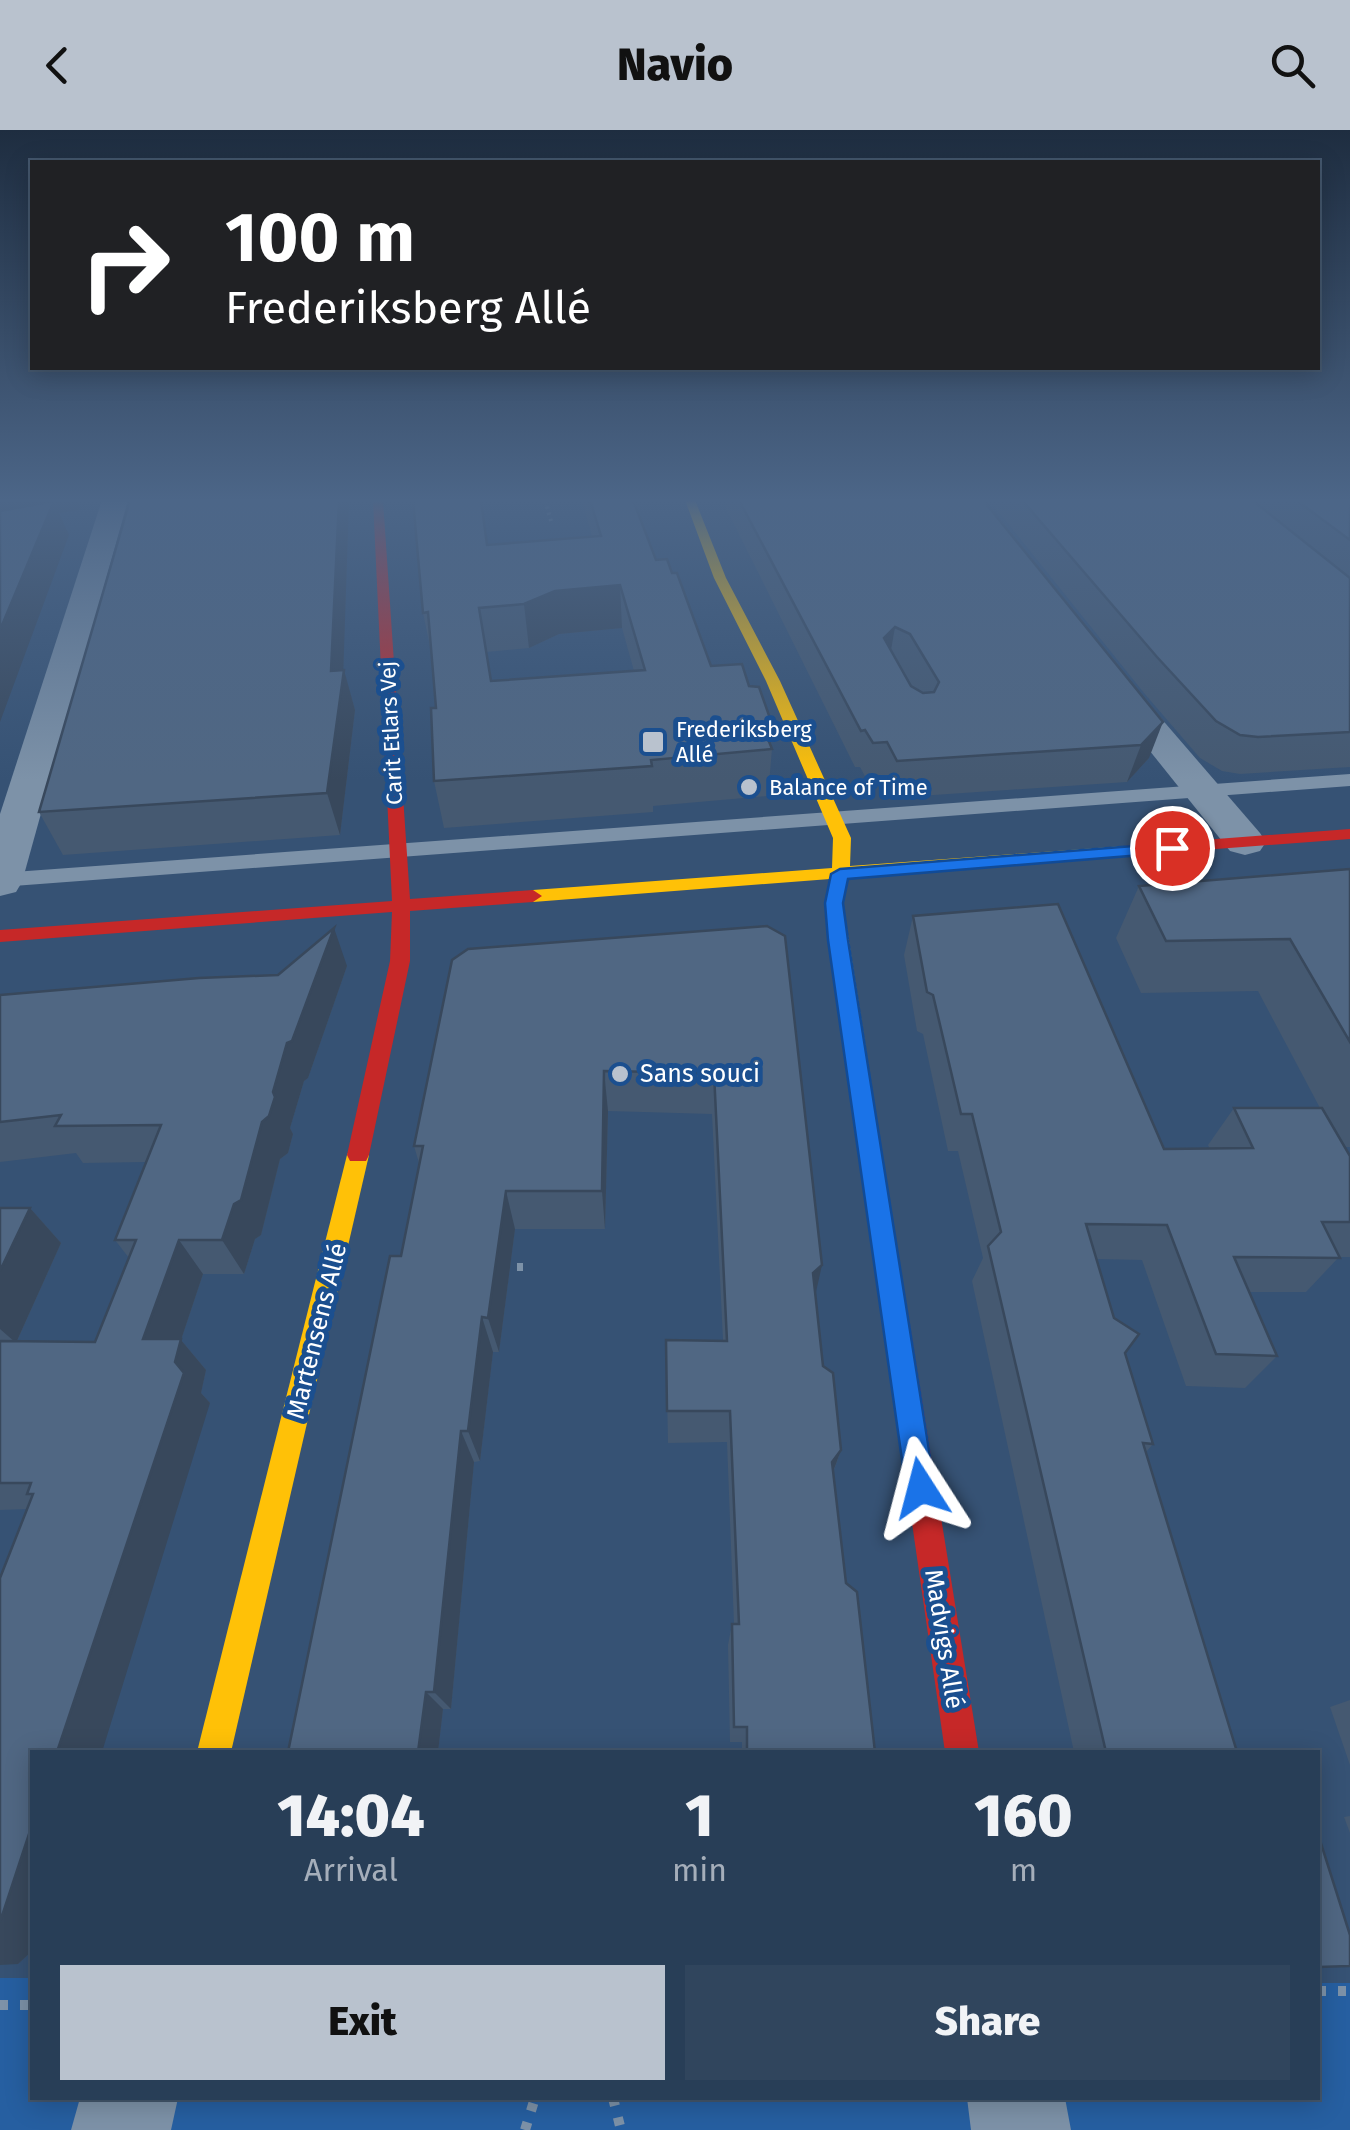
<!DOCTYPE html>
<meta charset="utf-8">
<style>
body{margin:0;font-family:"Fira Sans",sans-serif;background:#30455d;color:#f1f3f6;height:100vh;display:flex;flex-direction:column;font-size:38px;white-space:nowrap}
*{box-sizing:border-box;margin:0}
p{font-size:32px;color:#a5aeba}
.icon{flex:none;width:55px;height:55px;fill:none;stroke:currentColor;stroke-width:2;stroke-linecap:round;stroke-linejoin:round}
.map{position:relative;flex:1;overflow:hidden}
.side{position:absolute;left:30px;top:1620px;width:1290px;height:350px;display:flex;flex-direction:column;background:#283e57;border-radius:0px;box-shadow:0 5px 25px #0003,0 0 0 2px #44576d}
.side>*{flex:none}
.banner{position:absolute;left:30px;top:30px;width:1290px;height:210px;border-radius:0px;box-shadow:0 5px 25px #0003,0 0 0 2px #44576d;background:#202124;color:#fff;overflow:hidden}
.pin{position:absolute;display:grid;place-items:center;width:85px;height:85px;color:#fff;margin:-42px;border:5px solid #fff;border-radius:50%;box-shadow:0 2px 10px #0007}
.me{position:absolute;width:110px;margin:-55px;rotate:351deg;stroke-linejoin:round;filter:drop-shadow(0 0 8px #0008)}
.turn{display:flex;align-items:center;gap:35px;height:210px;padding:0 30px;font-size:45px}
.turn .icon{width:130px;height:130px;stroke-width:2.5}
.turn b{display:block;font-size:70px;line-height:85px}
.eta{display:flex;justify-content:space-evenly;align-items:center;height:170px;text-align:center}
.eta b{font-size:60px;font-weight:800;line-height:70px}
.button{display:flex;gap:20px;margin-top:auto;padding:20px 30px}
.button a{flex:1;height:115px;border-radius:0px;background:#b9c2ce;color:#111;font-size:40px;font-weight:800;line-height:115px;text-align:center}
.button a+a{background:#30455d;color:#f1f3f6}
header{display:flex;justify-content:space-between;align-items:center;height:130px;padding:0 30px;background:#b9c2ce;color:#111;font-size:45px;font-weight:800}
.map>svg:first-child{display:block}
.green{fill:#265fa1}
.lines{fill:none;stroke-linecap:round;stroke-linejoin:round}
.path-far2{stroke:#7d92a8;stroke-width:4;stroke-dasharray:2.5 4;stroke-linecap:butt}
.path-far1{stroke:#7d92a8;stroke-width:8;stroke-dasharray:6 9;stroke-linecap:butt}
.path{stroke:#7d92a8;stroke-width:10;stroke-dasharray:8 12;stroke-linecap:butt}
.lane{fill:#7d92a8;fill-rule:evenodd}
.street{fill:#7d92a8;fill-rule:evenodd}
.slow{fill:#ffc107;fill-rule:evenodd}
.jam{fill:#c62828;fill-rule:evenodd}
.wall{fill:#455971;fill-rule:evenodd}
.shaded-wall{fill:#38485c}
.building{fill:#506783;stroke:#38485c;stroke-width:2.5;fill-rule:evenodd}
.route{fill:#1a73e8;stroke:#114b97;stroke-width:2.5}
.poi-dot{fill:#b9c2ce;stroke:#1b4f8f;stroke-width:4}
.labels{text-anchor:middle;dominant-baseline:central;stroke-width:10;stroke-linejoin:round;paint-order:stroke}
.far-poi-label{font-size:22px;fill:#fff;stroke:#1b4f8f;text-anchor:start}
.far-street-label{font-size:22px;fill:#fff;stroke:#1b4f8f}
.poi-label{font-size:25px;fill:#fff;stroke:#1b4f8f;text-anchor:start}
.street-label{font-size:25px;fill:#fff;stroke:#1b4f8f}
</style>
<header><svg class="icon" aria-label="back" viewBox="0 0 24 24"><path d="M15 5l-7 7 7 7"/></svg>Navio<svg class="icon" aria-label="search" viewBox="0 0 24 24"><circle cx="10" cy="10" r="6"/><path d="M15 15l6 6"/></svg></header>
<div class="map">
<svg width="1350" height="2000" viewBox="0 0 1350 2000">
<rect width="100%" height="100%" fill="#365274"/>
<polygon class="green" points="0,1848 32,1848 32,1968 1318,1968 1318,1853 1350,1853 1350,2000 0,2000"/>
<g class="lines">
<polyline class="path-far2" points="545,370 551,391"/>
<polyline class="path-far1" points="502,1137 525,1137"/>
<g class="path">
<polyline points="1318,1861 1350,1861"/>
<polyline points="0,1875 32,1875"/>
<polyline points="613,1968 621,2000"/>
<polyline points="525,2000 535,1968"/>
</g>
<polygon class="lane" points="1350,644 1350,656 0,757 0,743"/>
<g class="street">
<polygon points="102,370 128,370 22,752 16,762 0,766 0,684"/>
<polygon points="1110,540 1122,543 1260,703 1266,712 1260,721 1245,725 1230,721 1093,550 1098,543"/>
<polygon points="80,1968 178,1968 171,2000 71,2000"/>
<polygon points="967,1968 1065,1968 1071,2000 971,2000"/>
</g>
<g class="slow">
<polygon points="685,370 695,370 726,448 780,551 851,708 850,736 1124,716 1133,721 1124,726 848,747 843,773 888,1060 884,1067 876,1070 868,1067 864,1060 825,773 830,749 533,772 524,766 533,760 832,738 833,708 766,551 714,448"/>
<polygon points="358,1016 366,1019 369,1025 231,1622 197,1622 347,1025 350,1019"/>
</g>
<g class="jam">
<polygon points="373,370 383,370 410,769 533,760 542,766 533,772 410,781 410,831 369,1025 366,1031 350,1031 347,1025 390,831 392,782 0,812 0,800 392,771"/>
<polygon points="1350,699 1350,709 1124,726 1115,721 1124,716"/>
<polygon points="876,1050 884,1053 888,1060 979,1622 945,1622 864,1060 868,1053"/>
</g>
</g>
<g class="wall">
<polygon points="349,370 343,540 355,580 340,705 63,725 39,682"/>
<path d="M582 370H639L640 381H637L656 430 672 443 711 536 749 556 772 594 770 615 772 619 768 666 653 676V682L444 698 434 651 436 578 432 526 423 483 487 415 592 407ZM622 498 634 541 491 551 486 522 529 518 559 504Z"/>
<polygon points="722,370 983,370 1149,628 1127,652 890,668 880,649 867,650 860,637 855,637"/>
<polygon points="989,370 1350,370 1350,637 1240,644 1222,641 1200,628 1144,563"/>
<polygon points="1350,739 1350,1017 1345,1017 1350,1026 1350,1127 1339,1127 1306,1162 1249,1162 1277,1226 1245,1258 1186,1256 1142,1130 1096,1129 1153,1314 1146,1322 1237,1622 1074,1622 972,1151 983,1128 958,1021 948,1021 923,904 917,901 904,825 913,786 1164,1019 1210,1019 1208,1015 1234,978 1320,978 1258,861 1141,863 1116,808 1139,756"/>
<polygon points="767,796 815,1164 823,1236 841,1320 833,1343 846,1453 875,1622 742,1622 742,1612 730,1612 728,1515 732,1494 734,1494 727,1312 668,1313 666,1210 723,1210 712,984 608,981 605,1099 515,1099 499,1222 493,1222 480,1331 474,1332 451,1579 443,1579 438,1622 288,1622 401,1126 419,1033 414,1016"/>
<polygon points="347,836 308,948 304,951 290,998 293,1004 288,1023 280,1029 261,1105 255,1109 244,1144 203,1144 181,1210 206,1240 201,1263 210,1273 32,1622 32,1821 18,1834 27,1379 0,1380 0,1078 30,1078 61,1113 17,1211 95,1212 129,1128 115,1110 146,1032 83,1033 76,1023 0,1032 0,865 278,845"/>
<polygon points="1350,1570 1350,1635 1330,1577"/>
<polygon points="1350,1686 1350,1703 1344,1687"/>
</g>
<g class="shaded-wall">
<polygon points="0,370 82,370 79,380 59,383 69,405 0,592"/>
<polygon points="339,370 349,370 343,550 344,540 355,580 340,705 327,663 331,541"/>
<polygon points="620,455 622,498 559,504 529,518 524,474 555,461"/>
<polygon points="895,497 889,532 884,508"/>
<polygon points="1163,592 1149,628 1127,652 1141,615"/>
<polygon points="334,798 347,836 308,948 304,951 290,998 293,1004 288,1023 280,1029 261,1105 255,1109 244,1144 222,1110 273,962 287,913"/>
<polygon points="604,941 608,981 605,1099 602,1061"/>
<polygon points="506,1061 515,1099 499,1222 488,1188"/>
<polygon points="30,1078 61,1113 16,1213 0,1199 0,1141"/>
<polygon points="179,1110 203,1144 181,1210 206,1240 201,1263 210,1273 102,1622 57,1622 143,1209"/>
<polygon points="822,1135 814,1171 813,1143"/>
<polygon points="482,1187 493,1222 480,1331 468,1301"/>
<polygon points="461,1301 474,1332 451,1579 434,1562"/>
<polygon points="841,1320 830,1350 832,1332"/>
<polygon points="426,1562 443,1579 438,1622 418,1622"/>
<polygon points="32,1695 32,1821 18,1834 0,1835 0,1792"/>
</g>
<g class="building">
<polygon points="130,370 339,370 331,541 344,540 327,663 39,682"/>
<path d="M413 370H481L487 415 601 406 590 370H633L656 430 667 429 672 443H677L711 536 742 534 749 556 759 557 772 594H762L772 619 651 630 652 636 434 651 431 578H436L428 482 423 483ZM620 455 645 540 491 551 479 478 524 474 555 461Z"/>
<path d="M739 370H983L1163 592 1141 615 897 631 887 612 873 613 865 600 861 601ZM895 497 910 504 939 552 934 562 923 563 911 556 884 508Z"/>
<polygon points="1022,370 1252,370 1350,448 1350,602 1258,607 1240,605 1216,591 1157,527"/>
<polygon points="1296,370 1350,370 1350,410"/>
<polygon points="54,371 0,500 0,381"/>
<polygon points="1350,739 1350,912 1290,809 1166,811 1139,756"/>
<polygon points="1058,774 1164,1019 1253,1018 1234,978 1322,978 1350,1026 1350,1092 1322,1092 1340,1128 1234,1127 1277,1226 1216,1224 1167,1095 1086,1094 1114,1188 1139,1204 1125,1223 1153,1314 1143,1313 1237,1622 1106,1622 988,1116 1001,1102 972,984 961,984 933,865 927,862 913,786"/>
<polygon points="767,796 785,806 822,1135 813,1143 823,1236 833,1243 841,1320 832,1332 846,1453 857,1462 875,1622 747,1622 747,1597 734,1597 732,1494 739,1494 730,1281 667,1281 666,1210 727,1211 714,943 604,941 602,1061 506,1061 488,1188 482,1187 468,1301 461,1301 434,1562 426,1562 418,1622 288,1622 390,1126 401,1126 423,1016 414,1016 452,830 468,819"/>
<polygon points="334,798 292,911 287,913 273,962 275,967 269,986 262,992 241,1070 234,1074 222,1110 179,1110 143,1209 181,1209 175,1232 184,1243 57,1622 32,1622 32,1695 0,1792 0,1448 33,1364 27,1364 31,1353 0,1353 0,1211 95,1212 136,1110 115,1110 161,995 55,996 61,985 0,992 0,865 199,848 278,845"/>
<polygon points="0,1078 30,1078 0,1141"/>
<polygon points="1318,1704 1350,1805 1350,1836 1318,1837"/>
</g>
<linearGradient id="sky" x2="0" y2="1"><stop stop-color="#1e2d40"/><stop offset="0.57" stop-color="#4c6688"/><stop offset="1" stop-color="#4c6688" stop-opacity="0"/></linearGradient>
<rect width="1350" height="650" fill="url(#sky)"/>
<polygon class="route" points="1172,713 1178,714 1178,722 848,749 843,773 848,810 935,1358 931,1368 921,1372 910,1368 906,1358 828,810 825,773 831,744 840,739"/>
<g class="poi-dot">
<rect x="641" y="600" width="24" height="24" rx="5"/>
<circle cx="749" cy="657" r="10"/>
<circle cx="620" cy="944" r="10"/>
</g>
<g class="labels">
<g class="far-poi-label">
<text x="676" y="599">Frederiksberg<tspan x="676" dy="25">Allé</tspan></text>
<text x="769" y="657">Balance of Time</text>
</g>
<g class="far-street-label">
<text transform="translate(391 603) rotate(-93)">Carit Etlars Vej</text>
</g>
<g class="poi-label">
<text x="640" y="944">Sans souci</text>
</g>
<g class="street-label">
<text transform="translate(317 1201) rotate(-76)">Martensens Allé</text>
<text transform="translate(944 1509) rotate(81)">Madvigs Allé</text>
</g>
</g>
</svg>
<div class="pin" style="left:1172px;top:718px;background:#d93025"><svg class="icon" aria-label="arrive" viewBox="0 0 24 24"><path d="M6 21V4h12l-3 4 3 4H6"/></svg></div>
<svg class="me" style="left:921px;top:1358px" viewBox="-20 -20 40 40"><path d="M0-17L14 15 0 8-14 15z" fill="#1a73e8" stroke="#fff" stroke-width="4"/></svg>
<div class="banner">
<div class="turn"><svg class="icon" aria-label="right" viewBox="0 0 24 24"><path d="M7 20v-9h11M14 6l5 5-5 5"/></svg><div><b>100 m</b>Frederiksberg Allé</div></div>
</div>
<section class="side">
<div class="eta">
<div><b>14:04</b><p>Arrival</p></div>
<div><b>1</b><p>min</p></div>
<div><b>160</b><p>m</p></div>
</div>
<div class="button"><a>Exit</a><a>Share</a></div>
</section>
</div>
